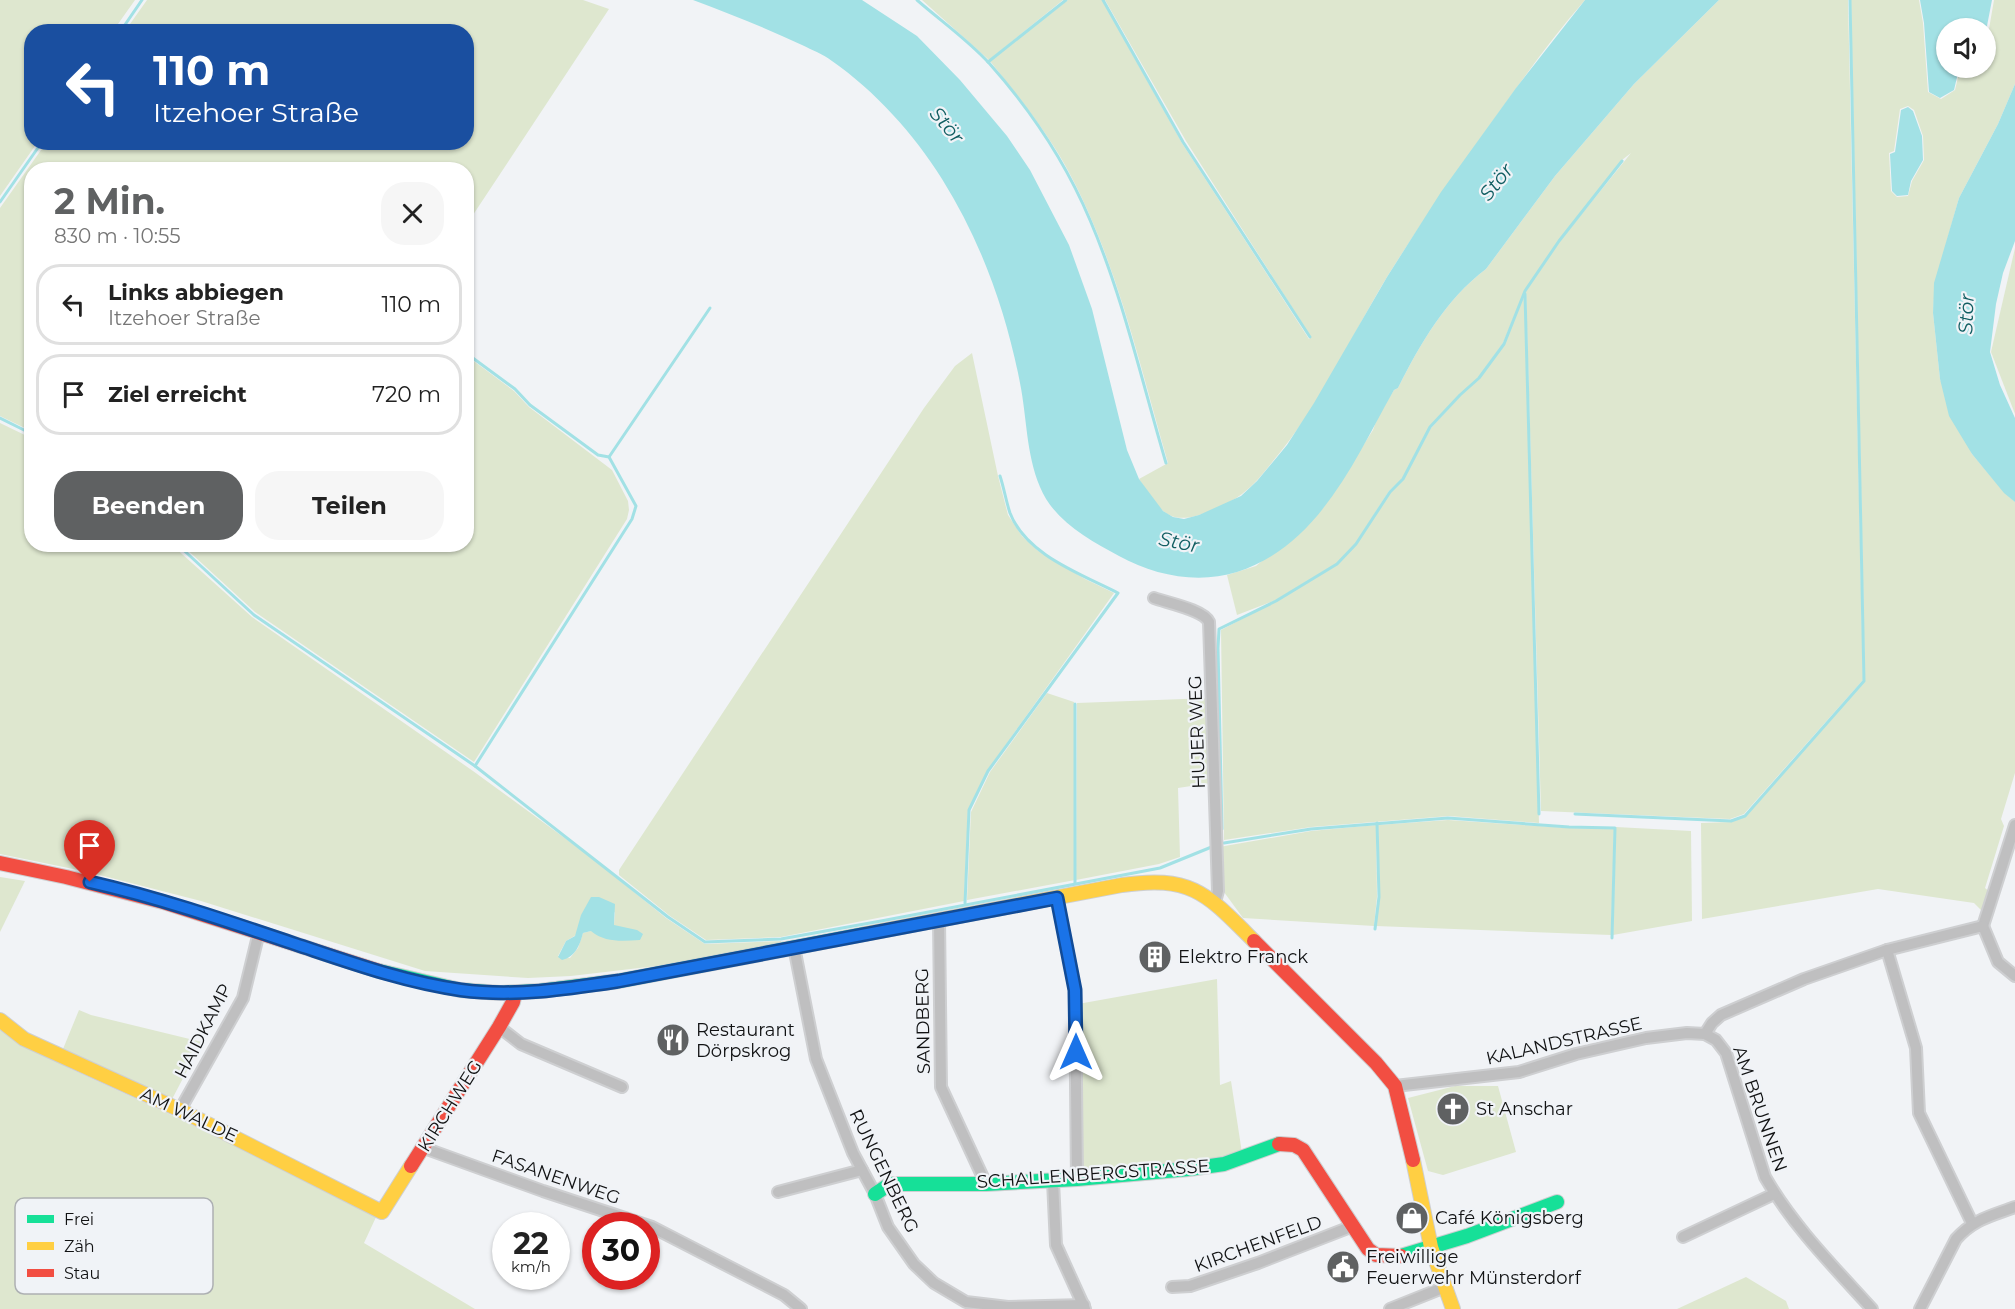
<!DOCTYPE html>
<html lang="de">
<meta charset="utf-8">
<style>
body{margin:0;font-family:Montserrat,sans-serif;background:#f6f6f6;color:#222;height:100vh;display:flex;flex-direction:column;font-size:22px;white-space:nowrap}
*{box-sizing:border-box;margin:0}
p{font-size:20px;color:#767676}
.icon{flex:none;width:33px;height:33px;fill:none;stroke:currentColor;stroke-width:2;stroke-linecap:round;stroke-linejoin:round}
.map{position:relative;flex:1;overflow:hidden}
.sheet{position:absolute;left:24px;top:162px;width:450px;height:390px;display:flex;flex-direction:column;background:#fff;border-radius:24px;box-shadow:0 2px 4px #0004}
.sheet>*{flex:none}
.guide{position:absolute;left:24px;top:24px;width:450px;height:126px;border-radius:24px;box-shadow:0 2px 4px #0004;background:#1a4fa0;color:#fff;overflow:hidden}
.controls{position:absolute;left:1936px;top:18px;display:grid;gap:12px}
.controls a{display:grid;place-items:center;width:60px;height:60px;border-radius:50%;background:#fff;box-shadow:0 2px 4px #0004;font-size:30px}
.speed{position:absolute;left:492px;top:1212px;display:flex;gap:12px;font-size:30px;font-weight:700;text-align:center}
.speed>*{display:grid;place-content:center;width:78px;height:78px;border-radius:50%;background:#fff;box-shadow:0 2px 4px #0004;line-height:1}
.speed small{font-size:15px;font-weight:400}
.speed .limit{border:9px solid #d22;background:#fff;color:#111}
.pin{position:absolute;display:grid;place-items:center;width:51px;height:51px;color:#fff;margin:-62px -26px;border-radius:50% 50% 50% 0;rotate:-45deg;box-shadow:0 0 6px #0007}
.pin .icon{rotate:45deg}
.me{position:absolute;width:66px;margin:-33px;rotate:0deg;stroke-linejoin:round;filter:drop-shadow(0 0 4px #0008)}
.turn{display:flex;align-items:center;gap:21px;height:126px;padding:0 30px;font-size:27px}
.turn .icon{width:78px;height:78px;stroke-width:2.5}
.turn b{display:block;font-size:42px;line-height:51px}
.round{display:grid;place-items:center;flex:none;width:63px;height:63px;border-radius:24px;background:#f6f6f6}
.headline{display:flex;align-items:center;justify-content:space-between;height:102px;padding:0 30px}
h1{font-size:36px;font-weight:700;line-height:45px;color:#5f6162}
.cta{display:flex;gap:12px;margin-top:auto;padding:12px 30px}
.cta a{flex:1;height:69px;border-radius:24px;background:#5f6162;color:#fff;font-size:24px;font-weight:700;line-height:69px;text-align:center}
.cta a+a{background:#f6f6f6;color:#222}
ul{padding:0;list-style:none}
li{display:flex;align-items:center;gap:18px;height:81px;margin:0 12px 9px;padding:0 18px;border:3px solid #e0e0e0;border-radius:24px}
li div{flex:1}
li b{display:block;font-size:22px}
li em{font-style:normal}
.map>svg:first-child{display:block}
.green{fill:#dee7cf;fill-rule:evenodd}
.water{fill:#a2e1e5}
.lines{fill:none;stroke-linecap:round;stroke-linejoin:round}
.stream{stroke:#a2e1e5;stroke-width:3}
.street-casing{stroke:#cecfd1;stroke-width:14}
.fast-casing{stroke:#cecfd1;stroke-width:16}
.slow-casing{stroke:#cecfd1;stroke-width:16}
.jam-casing{stroke:#cecfd1;stroke-width:16}
.street{stroke:#bfbfc0;stroke-width:10}
.fast{stroke:#16e098;stroke-width:14}
.slow{stroke:#ffcf43;stroke-width:14}
.jam{stroke:#f24e42;stroke-width:14}
.route-casing{stroke:#114b97;stroke-width:15}
.route{stroke:#1a73e8;stroke-width:10}
.labels{text-anchor:middle;dominant-baseline:central;stroke-width:4.5;stroke-linejoin:round;paint-order:stroke}
.street-label{font-size:18px;fill:#111213;stroke:#f0f3f7}
.poi-label{font-size:18px;fill:#111213;stroke:#f0f3f7;text-anchor:start}
.water-label{font-size:20px;font-style:italic;fill:#115e62;stroke:#f0f3f7}
.key{fill:#f0f3f7;stroke:#adb0b3;stroke-width:1.5}
.key-label{font-size:16px;fill:#111213}
</style>
<div class="map">
<svg width="2015" height="1309" viewBox="0 0 2015 1309">
<rect width="100%" height="100%" fill="#f1f3f6"/>
<g class="green">
<polygon points="0,0 135,0 113,31 32,32 32,142 37,143 0,196"/>
<polygon points="147,0 583,0 609,9 467,224 466,170 32,170 31,431 0,416 0,208 46,143 466,142 466,32 125,31"/>
<polygon points="922,0 1063,0 989,60"/>
<path d="M1068 0H1102L1182 143 1309 339 1311 337 1186 141 1105 0H1585C1553 36 1525 76 1497 115 1459 168 1422 221 1387 277 1350 338 1320 406 1273 461 1264 473 1254 485 1242 494 1233 501 1220 507 1210 511 1169 528 1160 512 1139 479L1168 463C1139 363 1116 257 1065 165 1044 128 1017 95 990 61Z"/>
<path d="M1719 0H1848L1863 680 1744 814 1730 819 1541 811 1526 291 1560 241 1631 153 1622 160 1559 240 1525 290 1503 343 1478 378 1430 426 1402 479 1389 491 1355 544 1337 563 1276 600 1237 615 1227 575 1256 566 1323 508 1373 430 1378 416 1394 390 1398 388C1420 344 1446 299 1486 269L1555 176 1634 84Z"/>
<path d="M1851 0H1919L1923 23 1928 92 1941 99 1955 90 1959 73 1963 68H1986V34L1989 29 1994 0H2015V84L1998 124 1959 198 1935 283 1933 313 1940 379 1972 454 2004 492 2015 502V773L2001 819 2004 826 1985 888 1990 892 1983 912 1974 903 1878 889 1702 919 1701 823 1731 822 1745 817 1865 681ZM1908 106 1914 110 1923 136 1924 160 1912 181 1908 196 1897 197 1891 191 1889 153 1894 151 1900 109Z"/>
<polygon points="2015,248 2015,414 1991,352"/>
<polygon points="1525,294 1539,823 1449,816 1311,827 1224,840 1221,630 1276,601 1337,564 1356,545 1390,493 1403,480 1431,428 1460,396 1479,379 1504,344"/>
<polygon points="972,353 998,476 1008,515 1022,536 1037,550 1085,579 1114,593 987,771 968,810 964,901 781,937 706,940 670,916 619,875 619,870 924,408 955,366"/>
<polygon points="467,356 514,391 529,407 612,470 628,501 629,510 627,519 474,762 255,612 182,545 466,544"/>
<path d="M0 423 31 438 32 544 172 545 252 617 473 771 592 858 666 918 705 944 781 941V945L665 965 571 976 528 978 425 971 201 901 88 872 0 854ZM615 912 614 925 583 933 578 948 570 958 558 956 566 941Z"/>
<polygon points="1047,693 1074,702 1075,880 967,900 971,812 990,772"/>
<polygon points="1210,698 1211,783 1178,788 1180,857 1159,864 1076,880 1077,703"/>
<polygon points="1448,820 1569,828 1614,829 1611,935 1376,926 1380,897 1378,825"/>
<polygon points="1376,825 1377,897 1374,926 1243,918 1221,888 1219,847 1311,831"/>
<polygon points="1616,827 1691,831 1692,921 1613,935"/>
<polygon points="0,877 25,881 0,932"/>
<polygon points="1217,979 1220,1085 1231,1081 1242,1153 1220,1161 1083,1173 1078,1004"/>
<polygon points="79,1010 91,1015 202,1042 170,1103 63,1049"/>
<polygon points="0,1030 71,1069 165,1112 377,1215 364,1243 475,1309 0,1309"/>
<polygon points="1455,1086 1498,1086 1516,1152 1443,1175 1428,1171 1408,1098"/>
<polygon points="1746,1277 1786,1301 1789,1309 1677,1309"/>
</g>
<g class="water">
<path d="M693 0H862L917 36 960 80 1007 136 1030 170 1069 245 1092 309 1127 450 1139 479 1163 511 1173 517 1184 519 1199 515 1241 496 1257 481 1287 445 1314 403 1387 277 1441 192 1516 88 1585 0H1719L1634 84 1555 176 1486 269C1446 299 1420 344 1398 388L1394 390C1355 459 1319 546 1237 572 1198 584 1155 576 1119 556 1088 539 1054 521 1040 487 1026 453 1027 418 1020 383 1006 311 981 241 942 179 914 134 875 91 832 61 823 54 812 50 802 45 766 28 730 14 693 0Z"/>
<polygon points="1920,0 1992,0 1986,31 1986,28 1947,28 1947,68 1961,68 1958,73 1954,90 1940,98 1929,92 1924,23"/>
<polygon points="2015,84 2015,241 2003,273 1996,304 1990,352 2000,385 2015,418 2015,502 2004,493 1972,454 1949,416 1940,379 1933,313 1934,283 1959,198 1998,124"/>
<polygon points="1908,107 1913,111 1922,136 1923,160 1911,181 1908,195 1897,196 1892,191 1890,154 1895,152 1901,110"/>
<path d="M591 897H599L615 904 614 925 637 930 643 934 640 940C623 941 605 943 591 931L583 933C580 944 576 957 562 960L558 957 566 941 575 936 581 915Z"/>
</g>
<g class="lines">
<g class="stream">
<path d="M917 0C941 21 968 40 989 63 1030 109 1066 163 1090 220 1123 297 1142 382 1166 463"/>
<polyline points="1103,0 1183,142 1310,337"/>
<polyline points="120,32 142,0"/>
<polyline points="988,62 1066,0"/>
<polyline points="0,202 42,142"/>
<polyline points="1525,294 1539,814"/>
<polyline points="466,353 515,389 530,405 598,455 609,457 636,506 632,519 475,766"/>
<polyline points="0,418 32,434"/>
<polyline points="609,457 710,308"/>
<polyline points="177,544 254,615 475,766 668,917 705,942 781,939 881,921 1160,868 1214,846"/>
<polyline points="1575,814 1731,821 1745,816 1864,681 1850,0"/>
<polyline points="1222,829 1218,648 1219,629 1276,601 1337,564 1356,544 1390,492 1403,479 1430,427 1460,395 1479,378 1504,344 1525,291 1559,241 1622,161"/>
<polyline points="1224,843 1311,829 1448,818 1569,827 1615,828 1612,938"/>
<polyline points="1075,883 1075,704"/>
<path d="M965 903 969 810 988 771 1118 593C1081 574 1026 555 1010 513 1006 501 1004 488 1000 476"/>
<polyline points="1375,929 1379,897 1377,823"/>
</g>
<g class="street-casing">
<g id="street">
<path d="M1154 598C1168 603 1204 610 1209 622L1218 891 1215 902"/>
<polyline points="1057,898 1075,990 1077,1179"/>
<polyline points="939,920 941,1087 986,1184"/>
<polyline points="1983,926 2015,825"/>
<polyline points="1983,926 1998,962 2015,976"/>
<polyline points="794,947 816,1059 853,1153 875,1194 888,1227 914,1264 934,1283 966,1302 1008,1307 1084,1305"/>
<polyline points="1887,950 1916,1048 1919,1113 1972,1223"/>
<polyline points="499,1027 521,1044 622,1087"/>
<polyline points="1705,1034 1712,1023 1721,1015 1804,979 1887,950 1983,926"/>
<path d="M1395 1086 1519 1072 1576 1054 1646 1038 1687 1033 1705 1034 1716 1040 1726 1053 1765 1177C1793 1226 1834 1267 1872 1309"/>
<polyline points="180,1110 243,998 259,932"/>
<polyline points="424,1148 543,1191 652,1227 784,1295 801,1309"/>
<polyline points="1053,1181 1056,1245 1085,1309"/>
<polyline points="778,1192 862,1170"/>
<polyline points="1683,1237 1774,1194"/>
<polyline points="1172,1287 1190,1286 1258,1263 1353,1226"/>
<polyline points="1390,1309 1445,1287"/>
<path d="M1920 1309 1956 1239C1974 1219 1991 1216 2015 1207"/>
</g>
</g>
<g class="fast-casing">
<g id="fast">
<polyline points="379,971 460,990 500,993 540,991 619,981 865,934"/>
<polyline points="875,1194 890,1184 986,1184 1077,1179 1189,1169 1224,1164 1279,1144"/>
<polyline points="1401,1256 1467,1236 1557,1202"/>
</g>
</g>
<g class="slow-casing">
<g id="slow">
<path d="M865 934 1122 885C1192 875 1207 894 1254 941"/>
<polyline points="0,1020 24,1039 180,1110 382,1212 411,1166"/>
<polyline points="1413,1160 1431,1247 1453,1309"/>
</g>
</g>
<g class="jam-casing">
<g id="jam">
<polyline points="0,863 66,877 163,902 379,971"/>
<polyline points="1254,941 1376,1063 1395,1086 1413,1160"/>
<polyline points="1279,1144 1294,1145 1303,1150 1368,1249 1376,1255 1401,1256"/>
<polyline points="411,1166 499,1027 513,1002 515,993"/>
</g>
</g>
<use href="#street" class="street"/>
<use href="#fast" class="fast"/>
<use href="#slow" class="slow"/>
<use href="#jam" class="jam"/>
</g>
<g class="lines">
<g class="route-casing">
<path id="route" d="M90 882C160 898 227 921 295 944 349 962 404 982 461 990 514 997 566 989 619 981L1057 898 1075 990 1076 1052"/>
</g>
<use href="#route" class="route"/>
</g>
<defs>
<g id="building-disc" transform="scale(1.725)"><circle r="9.5" fill="#5f6162" stroke="#f0f3f7"/><path d="M-4-6H4V6H1V3H-1V6H-4ZM-2.5-4.3h1.7v1.8h-1.7ZM.8-4.3h1.7v1.8H.8ZM-2.5-1h1.7V.8h-1.7ZM.8-1h1.7V.8H.8Z" fill="#fff"/></g>
<g id="restaurant-disc" transform="scale(1.725)"><circle r="9.5" fill="#5f6162" stroke="#f0f3f7"/><path d="M-5-6h1v4h1v-4h1v4h1v-4h1v5L-1.5 .5V6h-2V.5L-5-1ZM5-6V6H3V1.5H1.5Q1.5-4 5-6Z" fill="#fff"/></g>
<g id="church-disc" transform="scale(1.725)"><circle r="9.5" fill="#5f6162" stroke="#f0f3f7"/><path d="M-1.2-6h2.4v3.5h3.3v2.4h-3.3V6h-2.4V-.1h-3.3v-2.4h3.3Z" fill="#fff"/></g>
<g id="shop-disc" transform="scale(1.725)"><circle r="9.5" fill="#5f6162" stroke="#f0f3f7"/><path d="M-5-2.5h2.3a2.7 3.5 0 0 1 5.4 0H5L5.5 6h-11ZM-1.5-2.5h3a1.5 2.3 0 0 0-3 0Z" fill="#fff"/></g>
<g id="civic-disc" transform="scale(1.725)"><circle r="9.5" fill="#5f6162" stroke="#f0f3f7"/><path d="M-.6-6.5H3V-4.5H.6V-3L4-1V1h2V6H-6V1h2V-1L-.6-3ZM-1.2 2.5V6h2.4V2.5Z" fill="#fff"/></g>
</defs>
<g fill-rule="evenodd">
<use href="#building-disc" x="1155" y="957"/>
<use href="#restaurant-disc" x="673" y="1040"/>
<use href="#church-disc" x="1453" y="1109"/>
<use href="#shop-disc" x="1412" y="1218"/>
<use href="#civic-disc" x="1343" y="1267"/>
</g>
<g class="labels">
<g class="street-label">
<text transform="translate(1197 732) rotate(-92)">HUJER WEG</text>
<text transform="translate(923 1021) rotate(-91)">SANDBERG</text>
<text transform="translate(203 1031) rotate(-63)">HAIDKAMP</text>
<text transform="translate(1564 1041) rotate(-13)">KALANDSTRASSE</text>
<text transform="translate(450 1106) rotate(-58)">KIRCHWEG</text>
<text transform="translate(1760 1109) rotate(71)">AM BRUNNEN</text>
<text transform="translate(189 1115) rotate(25)">AM WALDE</text>
<text transform="translate(884 1171) rotate(64)">RUNGENBERG</text>
<text transform="translate(1093 1174) rotate(-4)">SCHALLENBERGSTRASSE</text>
<text transform="translate(556 1177) rotate(19)">FASANENWEG</text>
<text transform="translate(1258 1244) rotate(-20)">KIRCHENFELD</text>
</g>
<g class="poi-label">
<text x="1178" y="957">Elektro Franck</text>
<text x="696" y="1030">Restaurant<tspan x="696" dy="21">Dörpskrog</tspan></text>
<text x="1476" y="1109">St Anschar</text>
<text x="1435" y="1218">Café Königsberg</text>
<text x="1366" y="1257">Freiwillige<tspan x="1366" dy="21">Feuerwehr Münsterdorf</tspan></text>
</g>
<g class="water-label">
<text transform="translate(947 125) rotate(50)">Stör</text>
<text transform="translate(1496 182) rotate(-51)">Stör</text>
<text transform="translate(1966 314) rotate(-88)">Stör</text>
<text transform="translate(1179 542) rotate(11)">Stör</text>
</g>
</g>
<rect x="15" y="1198" width="198" height="96" rx="9" class="key"/>
<rect x="27" y="1215" width="27" height="8" fill="#16e098"/>
<rect x="27" y="1242" width="27" height="8" fill="#ffcf43"/>
<rect x="27" y="1269" width="27" height="8" fill="#f24e42"/>
<g class="key-label">
<text x="64" y="1225">Frei</text>
<text x="64" y="1252">Zäh</text>
<text x="64" y="1279">Stau</text>
</g>
</svg>
<div class="controls">
<a><svg class="icon" aria-label="sound" viewBox="0 0 24 24"><path d="M4 9h4l5-4v14l-5-4H4zM17 9q2 3 0 6"/></svg></a>
</div>
<div class="speed"><div>22<small>km/h</small></div><div class="limit">30</div></div>
<div class="pin" style="left:90px;top:882px;background:#d93025"><svg class="icon" aria-label="arrive" viewBox="0 0 24 24"><path d="M6 21V4h12l-3 4 3 4H6"/></svg></div>
<svg class="me" style="left:1076px;top:1052px" viewBox="-20 -20 40 40"><path d="M0-17L14 15 0 8-14 15z" fill="#1a73e8" stroke="#fff" stroke-width="4"/></svg>
<div class="guide">
<div class="turn"><svg class="icon" aria-label="left" viewBox="0 0 24 24"><path d="M17 20v-9H6M10 6l-5 5 5 5"/></svg><div><b>110 m</b>Itzehoer Straße</div></div>
</div>
<section class="sheet">
<div class="headline"><div><h1>2 Min.</h1><p>830 m · 10:55</p></div><a class="round"><svg class="icon" aria-label="close" viewBox="0 0 24 24"><path d="M6 6l12 12M18 6L6 18"/></svg></a></div>
<ul>
<li><svg class="icon" aria-label="left" viewBox="0 0 24 24"><path d="M17 20v-9H6M10 6l-5 5 5 5"/></svg><div><b>Links abbiegen</b><p>Itzehoer Straße</p></div><em>110 m</em></li>
<li><svg class="icon" aria-label="arrive" viewBox="0 0 24 24"><path d="M6 21V4h12l-3 4 3 4H6"/></svg><div><b>Ziel erreicht</b></div><em>720 m</em></li>
</ul>
<div class="cta"><a>Beenden</a><a>Teilen</a></div>
</section>
</div>
